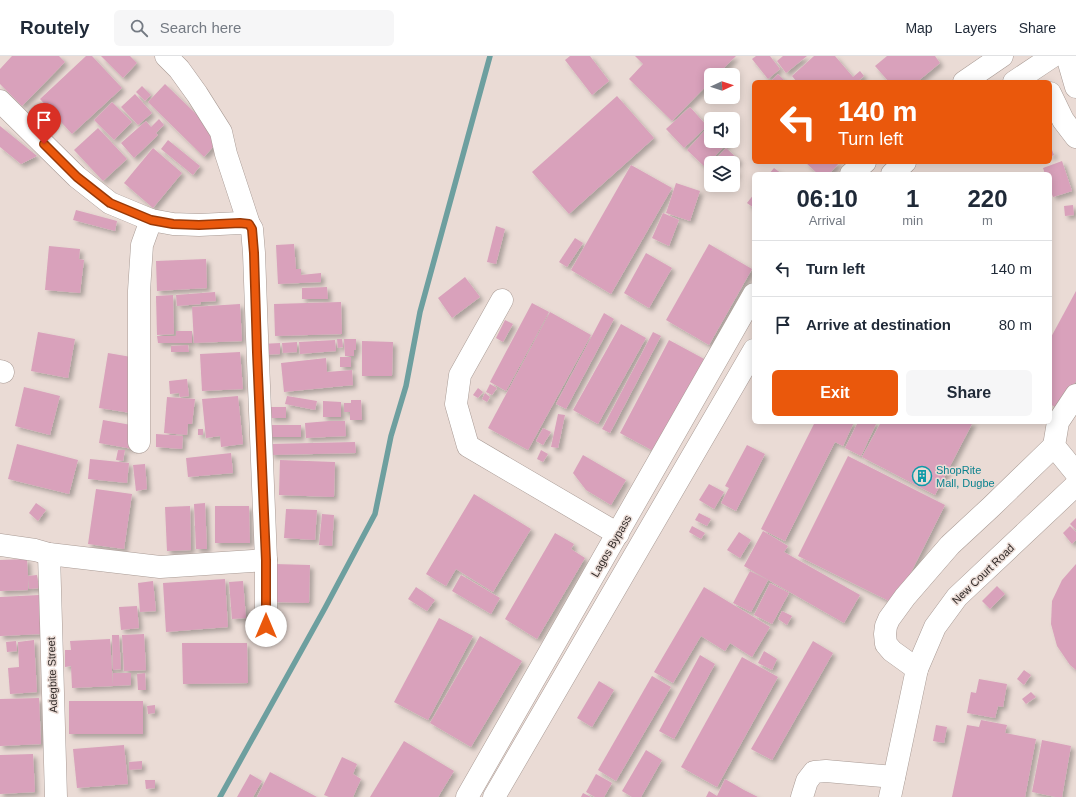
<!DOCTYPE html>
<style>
body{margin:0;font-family:Arial,sans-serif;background:#f6f6f7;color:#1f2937;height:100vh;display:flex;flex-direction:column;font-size:15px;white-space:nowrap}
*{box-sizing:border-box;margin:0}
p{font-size:13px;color:#747a83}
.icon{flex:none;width:22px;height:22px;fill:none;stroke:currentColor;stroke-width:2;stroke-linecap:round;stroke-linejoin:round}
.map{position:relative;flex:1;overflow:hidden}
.details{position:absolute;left:752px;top:116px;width:300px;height:252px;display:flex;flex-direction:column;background:#fff;border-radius:6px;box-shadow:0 2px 10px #0003}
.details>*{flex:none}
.banner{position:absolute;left:752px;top:24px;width:300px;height:84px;border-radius:6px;box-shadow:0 2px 10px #0003;background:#ea580c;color:#fff;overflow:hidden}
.needle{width:26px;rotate:87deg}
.fabs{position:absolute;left:704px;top:12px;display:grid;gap:8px}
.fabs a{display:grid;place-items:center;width:36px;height:36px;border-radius:6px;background:#fff;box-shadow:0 2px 10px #0003;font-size:20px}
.pin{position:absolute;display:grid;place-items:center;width:34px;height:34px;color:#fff;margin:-41px -17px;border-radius:50% 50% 50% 0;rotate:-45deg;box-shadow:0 0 4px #0007}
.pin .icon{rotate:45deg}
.me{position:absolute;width:44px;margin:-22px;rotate:0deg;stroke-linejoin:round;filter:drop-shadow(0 0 3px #0008)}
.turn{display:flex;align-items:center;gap:14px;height:84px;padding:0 20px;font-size:18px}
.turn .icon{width:52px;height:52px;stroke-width:2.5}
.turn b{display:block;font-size:28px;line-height:34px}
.eta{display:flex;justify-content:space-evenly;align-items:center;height:68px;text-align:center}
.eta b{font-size:24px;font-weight:600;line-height:28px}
.button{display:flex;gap:8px;margin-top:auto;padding:8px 20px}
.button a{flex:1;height:46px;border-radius:6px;background:#ea580c;color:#fff;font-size:16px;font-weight:600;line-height:46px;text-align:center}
.button a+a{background:#f6f6f7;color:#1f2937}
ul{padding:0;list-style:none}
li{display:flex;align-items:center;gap:12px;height:56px;padding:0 20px;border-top:1px solid #e0e1e3}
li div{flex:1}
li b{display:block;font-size:15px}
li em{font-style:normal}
header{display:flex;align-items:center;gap:24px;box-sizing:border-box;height:56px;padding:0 20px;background:#fff;border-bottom:1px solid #e0e1e3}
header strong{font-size:19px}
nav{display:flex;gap:22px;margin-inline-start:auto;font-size:14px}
.search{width:280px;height:36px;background:#f6f6f7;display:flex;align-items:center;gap:10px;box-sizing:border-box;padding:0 14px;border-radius:6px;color:#747a83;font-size:15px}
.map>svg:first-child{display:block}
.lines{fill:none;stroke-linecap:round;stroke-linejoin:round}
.stream{stroke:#6d9f9f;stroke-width:5.5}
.building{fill:#d9a1bb;filter:url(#shadow)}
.minor-casing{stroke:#a99b95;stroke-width:23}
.major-casing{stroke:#a99b95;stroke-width:23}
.minor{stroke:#fff;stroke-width:22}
.major{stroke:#fff;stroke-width:22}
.route-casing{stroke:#983908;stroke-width:10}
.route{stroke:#ea580c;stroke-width:7}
.labels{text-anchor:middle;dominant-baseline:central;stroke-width:3;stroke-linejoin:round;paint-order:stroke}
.culture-label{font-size:11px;fill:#0d838f;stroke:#eadbd5;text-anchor:start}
.street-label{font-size:11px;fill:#312b29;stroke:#eadbd5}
</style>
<header>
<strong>Routely</strong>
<div class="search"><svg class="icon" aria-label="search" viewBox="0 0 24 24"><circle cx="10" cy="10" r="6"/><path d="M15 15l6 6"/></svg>Search here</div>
<nav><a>Map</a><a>Layers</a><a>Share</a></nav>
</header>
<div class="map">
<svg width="1076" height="741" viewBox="0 0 1076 741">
<defs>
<filter id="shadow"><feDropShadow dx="3.5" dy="3.5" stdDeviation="2" flood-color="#0004"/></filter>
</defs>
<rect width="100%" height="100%" fill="#eadbd5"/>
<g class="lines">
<polyline class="stream" points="220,741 325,552 375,458 391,380 406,330 420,256 490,0"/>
</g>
<g class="building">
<polygon points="12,0 59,0 65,6 22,50 0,28 0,13"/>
<polygon points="86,0 92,0 122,32 72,78 40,43"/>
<polygon points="101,0 130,0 137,7 123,22"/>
<polygon points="570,0 590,0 609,25 592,39 565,4"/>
<polygon points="635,0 736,0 717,19 711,19 711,25 672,65 629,23 643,8"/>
<polygon points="756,0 770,0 780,13 768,23 752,3"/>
<polygon points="783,0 807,0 786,17 777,5"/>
<polygon points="814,0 835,0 853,21 860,15 864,20 857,26 797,26 792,20"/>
<polygon points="887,0 935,0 940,7 917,26 889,26 875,10"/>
<polygon points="778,18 786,26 770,26"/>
<polygon points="165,28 221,82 204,101 148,46"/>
<polygon points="142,30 151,39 145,45 136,36"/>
<polygon points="135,38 152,57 138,69 121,51"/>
<polygon points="617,40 654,82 569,158 532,116"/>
<polygon points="112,46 132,66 114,84 94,64"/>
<polygon points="690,51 707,70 684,92 666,73"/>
<polygon points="159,63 164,69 156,77 158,79 134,102 121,87 146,65 151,71"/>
<polygon points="0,70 37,100 21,108 0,91"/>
<polygon points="709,70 711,72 711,85 725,85 727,87 705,111 687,94"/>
<polygon points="98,72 127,103 103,125 74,94"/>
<polygon points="168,84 200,110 193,119 161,93"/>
<polygon points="153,92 182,117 153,152 124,127"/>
<polygon points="726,92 739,104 733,110 733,107 712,107"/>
<polygon points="1052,94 1054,99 1050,101 1050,95"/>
<polygon points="1062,105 1072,135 1053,141 1050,133 1050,118 1045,118 1043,112"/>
<polygon points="805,106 840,106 829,118 818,118"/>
<polygon points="711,108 711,120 705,114"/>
<polygon points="631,109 672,132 611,238 571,214"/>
<polygon points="774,112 782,118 769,118"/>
<polygon points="733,113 737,117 733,121"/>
<polygon points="676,127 700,135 690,165 666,157"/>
<polygon points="754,138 754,152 747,147"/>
<polygon points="1073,149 1074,159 1065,160 1064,150"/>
<polygon points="76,154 117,165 115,175 73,164"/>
<polygon points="663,157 679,164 669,190 652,182"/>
<polygon points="496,170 505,173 496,208 487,206"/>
<polygon points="575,182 583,187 567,211 559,206"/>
<polygon points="294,188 296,213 301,213 301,219 321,217 321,226 278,228 276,189"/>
<polygon points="709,188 752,213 709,289 666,264"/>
<polygon points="49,190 80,193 79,203 84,204 80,237 45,234"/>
<polygon points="646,197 672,212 649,252 624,237"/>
<polygon points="206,203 207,232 157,235 156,205"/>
<polygon points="465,221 480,241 452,262 438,242"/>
<polygon points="327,231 328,243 302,243 302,232"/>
<polygon points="1076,235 1076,325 1060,354 1050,348 1050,283"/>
<polygon points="215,236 216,245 200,246 201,248 177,250 176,239"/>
<polygon points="173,239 174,278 157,279 156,240"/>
<polygon points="341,246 342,278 275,280 274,248"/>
<polygon points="532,247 549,256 506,335 490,326"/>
<polygon points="240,248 242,285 194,287 192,251"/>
<polygon points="550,256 591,279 528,394 488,372"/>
<polygon points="604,257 614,263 566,353 556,348"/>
<polygon points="505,264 513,268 503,286 496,282"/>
<polygon points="621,268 646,282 598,368 573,354"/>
<polygon points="176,275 192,275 192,287 158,287 157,280 176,280"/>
<polygon points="38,276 75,283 68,322 31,315"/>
<polygon points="653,276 661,280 610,377 602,373"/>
<polygon points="337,283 342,283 343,291 338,292"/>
<polygon points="344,283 356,283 356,294 354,294 354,300 345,300"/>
<polygon points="335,284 336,295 300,298 299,286"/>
<polygon points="669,284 706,304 657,397 620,377"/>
<polygon points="362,285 393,286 392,320 362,320"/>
<polygon points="297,286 297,296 283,297 282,287"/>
<polygon points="280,287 280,298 262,299 261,288"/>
<polygon points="188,289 189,296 171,296 171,290"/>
<polygon points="240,296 243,333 202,335 200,298"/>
<polygon points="108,297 137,302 131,357 99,352"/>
<rect x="340" y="301" width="11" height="10"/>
<polygon points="326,302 327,316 352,314 353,329 284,336 281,307"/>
<polygon points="187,323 189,340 180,341 179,337 170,338 169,325"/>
<polygon points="490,328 497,332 492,339 486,336"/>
<polygon points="24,331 60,340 50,379 15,370"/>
<polygon points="478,332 483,336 478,342 473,339"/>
<polygon points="485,337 490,341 487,346 482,343"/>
<polygon points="238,340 243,388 221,391 220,380 206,382 202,343"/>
<polygon points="287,340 317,345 315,354 285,348"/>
<polygon points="167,341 195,343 192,368 188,368 187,379 164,377"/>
<polygon points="351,344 361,344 362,364 350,364 350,356 344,356 344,347 351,347"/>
<polygon points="323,345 341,346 341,361 323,361"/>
<rect x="270" y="351" width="16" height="11"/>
<polygon points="558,358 565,359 558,392 551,391"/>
<polygon points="103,364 137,370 133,393 99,387"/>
<polygon points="329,365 345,365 346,380 306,382 305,367"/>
<polygon points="815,366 854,366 843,390 835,386 785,485 761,473"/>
<polygon points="858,366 877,366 861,400 845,392"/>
<polygon points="881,366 973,366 935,439 862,401"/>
<rect x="264" y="369" width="37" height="12"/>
<polygon points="543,372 551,376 543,389 536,385"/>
<rect x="198" y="373" width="5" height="6"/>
<polygon points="156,378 183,380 182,393 156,391"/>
<polygon points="355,386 356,397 271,399 270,388"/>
<polygon points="17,388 78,404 69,438 8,423"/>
<polygon points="747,389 765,398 736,455 721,447 729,432 725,430"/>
<polygon points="118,394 125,394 123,405 116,404"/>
<polygon points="541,394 548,398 543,406 537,403"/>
<polygon points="231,397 233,417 188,421 186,402"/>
<polygon points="583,399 626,424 611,449 586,434 573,417"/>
<polygon points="848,400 945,449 895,548 798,500"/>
<polygon points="90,403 129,407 127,427 88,423"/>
<polygon points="280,404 335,406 334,441 279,439"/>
<polygon points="145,408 147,433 136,435 133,409"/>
<polygon points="709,428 724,436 714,453 699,444"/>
<polygon points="96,433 132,438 124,493 88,488"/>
<polygon points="474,438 531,473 493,536 456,513 446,530 426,518"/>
<polygon points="36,447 46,454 38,465 29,457"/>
<polygon points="205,447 207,493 196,493 194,448"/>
<polygon points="190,450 191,494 167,495 165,451"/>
<polygon points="215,450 249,450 250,487 215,487"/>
<polygon points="286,453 317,454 315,484 284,482"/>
<polygon points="699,457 711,463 707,470 695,464"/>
<polygon points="322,458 334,459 332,490 319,489"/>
<polygon points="1076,462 1076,474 1070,468"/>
<polygon points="692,470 705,477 701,483 689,476"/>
<polygon points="1070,470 1076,476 1076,484 1072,488 1063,477"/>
<polygon points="763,475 788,490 784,496 860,539 844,567 744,510"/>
<polygon points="739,476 751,484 740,502 727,494"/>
<polygon points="555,477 574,488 571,493 585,502 537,583 505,563"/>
<polygon points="27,503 28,520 37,519 39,532 29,533 28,522 28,534 0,535 0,504"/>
<polygon points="274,508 310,509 309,547 273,546"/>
<polygon points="1076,508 1076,614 1070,609 1057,590 1051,568 1052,545 1062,524"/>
<polygon points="750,515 768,524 751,556 733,547"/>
<polygon points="461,519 500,542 491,558 452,535"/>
<polygon points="225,523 228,571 166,576 163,527"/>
<polygon points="153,525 156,555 140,556 138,527"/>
<polygon points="243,525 246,562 232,563 229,526"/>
<polygon points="770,527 789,537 772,568 754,559"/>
<polygon points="997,530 1005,538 990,553 982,545"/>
<polygon points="416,531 435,544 427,555 408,543"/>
<polygon points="704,531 770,571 752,601 730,587 725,595 701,580 673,627 654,616"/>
<polygon points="39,539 41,578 0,580 0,541"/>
<polygon points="137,550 139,572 121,574 119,551"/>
<polygon points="782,555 792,560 787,569 778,563"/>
<polygon points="439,562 473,580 428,664 394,646"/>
<polygon points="144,578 146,614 124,615 122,579"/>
<polygon points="112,579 119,579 121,613 113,614"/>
<polygon points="480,580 522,605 471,691 430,667"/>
<polygon points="110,583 113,630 72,632 71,610 65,611 65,594 71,594 70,585"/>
<polygon points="34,584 37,636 10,638 8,612 19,611 18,586"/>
<polygon points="16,585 17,595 7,596 6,586"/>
<polygon points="813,585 833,597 772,704 751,693"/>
<polygon points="182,587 247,587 248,627 183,628"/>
<polygon points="764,595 777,603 772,614 758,607"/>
<polygon points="700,599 715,608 674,683 659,675"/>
<polygon points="742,601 778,621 717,731 681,711"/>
<polygon points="1024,614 1031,619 1024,629 1017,623"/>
<polygon points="113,617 131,617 131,629 113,630"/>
<polygon points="145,617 146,634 138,634 137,618"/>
<polygon points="652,620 671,631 616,725 598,714"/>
<polygon points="979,623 1007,628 1003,651 998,650 995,662 967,657 971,636 976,637"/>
<polygon points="599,625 614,634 592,671 577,662"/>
<polygon points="1031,636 1036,641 1026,648 1022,643"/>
<polygon points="39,642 41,688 0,690 0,643"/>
<rect x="69" y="645" width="74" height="33"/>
<polygon points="155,649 155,657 148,658 147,650"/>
<polygon points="981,664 1007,669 1005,677 1036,683 1025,741 952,741 967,669 979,671"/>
<polygon points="936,669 947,671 944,687 933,685"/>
<polygon points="1042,684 1071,690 1062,741 1056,741 1032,736"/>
<polygon points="404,685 454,715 438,741 370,741"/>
<polygon points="124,689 128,728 77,732 73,693"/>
<polygon points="646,694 662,704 641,741 632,741 622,735"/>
<polygon points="33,698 35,736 0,738 0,699"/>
<polygon points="342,701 357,708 353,718 361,723 353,741 329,741 324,739"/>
<polygon points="142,705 142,713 129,714 129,706"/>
<polygon points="270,716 317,741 257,741"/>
<polygon points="250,718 262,725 253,741 237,741"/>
<polygon points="596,718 612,727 604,741 595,741 586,736"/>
<polygon points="725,723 744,734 758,741 706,741 709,735 717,740"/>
<polygon points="145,724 155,724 155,732 146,733"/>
<polygon points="583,737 591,741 581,741"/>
</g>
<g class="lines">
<g class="minor-casing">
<g id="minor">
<polyline points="166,0 179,13 197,38 221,76 226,98 249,168 252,173 254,197 257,280 266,504 266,570"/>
<polyline points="1067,0 1076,31"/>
<polyline points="1050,37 1063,64 1076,81"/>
<polyline points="0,45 77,121 110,147 151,164 173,168 199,169 240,167 249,168"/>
<polyline points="502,244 460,319 456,348 468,390 618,478"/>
<polyline points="0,315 3,316"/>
<polyline points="1076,339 1058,366 1054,390 1076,417"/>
<polyline points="139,386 139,235 142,189 151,164"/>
<polyline points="0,489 35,494 49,498 160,511 266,504"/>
<polyline points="49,498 56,741"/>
<polyline points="917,613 892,595 886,588 885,578 886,570 889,563 905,541 950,489 991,451 1054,390"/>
<polyline points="802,741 807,725 814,716 826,715 894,721"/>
<polyline points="890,741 917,613 935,571 957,541 1076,429"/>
</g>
</g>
<g class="major-casing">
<g id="major">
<polyline points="964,26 1002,0"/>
<polyline points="1014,26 1053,0"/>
<polyline points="851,118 865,106"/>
<polyline points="892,118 905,106"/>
<polyline points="467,741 754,238"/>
<polyline points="494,741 754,294"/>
</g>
</g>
<use href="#minor" class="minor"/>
<use href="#major" class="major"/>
</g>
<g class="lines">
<g class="route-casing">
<polyline id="route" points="44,88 77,121 110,147 151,164 173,168 199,169 240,167 249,168 252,173 254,197 257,296 266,504 266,570"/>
</g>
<use href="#route" class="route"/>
</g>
<defs>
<g id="building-ring" transform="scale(1)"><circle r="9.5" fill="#eadbd5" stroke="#0f9aa8" stroke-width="1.5"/><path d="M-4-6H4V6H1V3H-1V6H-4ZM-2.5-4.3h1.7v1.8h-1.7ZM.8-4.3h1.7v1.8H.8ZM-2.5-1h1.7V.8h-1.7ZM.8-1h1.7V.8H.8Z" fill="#0f9aa8"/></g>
</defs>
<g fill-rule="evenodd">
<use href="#building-ring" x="922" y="420"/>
</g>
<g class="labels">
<g class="culture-label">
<text x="936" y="414">ShopRite<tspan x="936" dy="13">Mall, Dugbe</tspan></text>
</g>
<g class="street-label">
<text transform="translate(611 490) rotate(-60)">Lagos Bypass</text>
<text transform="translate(983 518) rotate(-44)">New Court Road</text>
<text transform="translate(52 619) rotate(-92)">Adegbite Street</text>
</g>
</g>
</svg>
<div class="fabs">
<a><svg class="needle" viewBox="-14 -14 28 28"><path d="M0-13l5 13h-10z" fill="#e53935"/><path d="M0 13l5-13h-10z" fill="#747a83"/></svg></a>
<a><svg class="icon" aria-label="sound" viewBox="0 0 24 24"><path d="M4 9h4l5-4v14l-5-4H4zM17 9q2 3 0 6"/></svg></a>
<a><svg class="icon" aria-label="layers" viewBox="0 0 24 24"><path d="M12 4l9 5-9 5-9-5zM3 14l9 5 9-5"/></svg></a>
</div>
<div class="pin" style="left:44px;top:88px;background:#d93025"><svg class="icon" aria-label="arrive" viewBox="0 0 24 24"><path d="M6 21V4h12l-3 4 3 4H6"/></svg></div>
<svg class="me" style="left:266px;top:570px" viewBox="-20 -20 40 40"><circle r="19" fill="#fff"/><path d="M0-13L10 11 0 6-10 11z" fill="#ea580c"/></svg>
<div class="banner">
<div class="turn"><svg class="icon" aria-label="left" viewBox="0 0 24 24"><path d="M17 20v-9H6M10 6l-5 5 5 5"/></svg><div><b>140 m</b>Turn left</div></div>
</div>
<section class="details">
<div class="eta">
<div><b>06:10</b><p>Arrival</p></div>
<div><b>1</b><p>min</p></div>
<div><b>220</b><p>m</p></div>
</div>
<ul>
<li><svg class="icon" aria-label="left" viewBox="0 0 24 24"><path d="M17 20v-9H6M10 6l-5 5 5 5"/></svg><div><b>Turn left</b></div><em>140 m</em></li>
<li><svg class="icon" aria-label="arrive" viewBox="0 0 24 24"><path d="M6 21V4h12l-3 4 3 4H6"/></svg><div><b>Arrive at destination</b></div><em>80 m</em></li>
</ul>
<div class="button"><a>Exit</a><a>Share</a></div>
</section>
</div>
